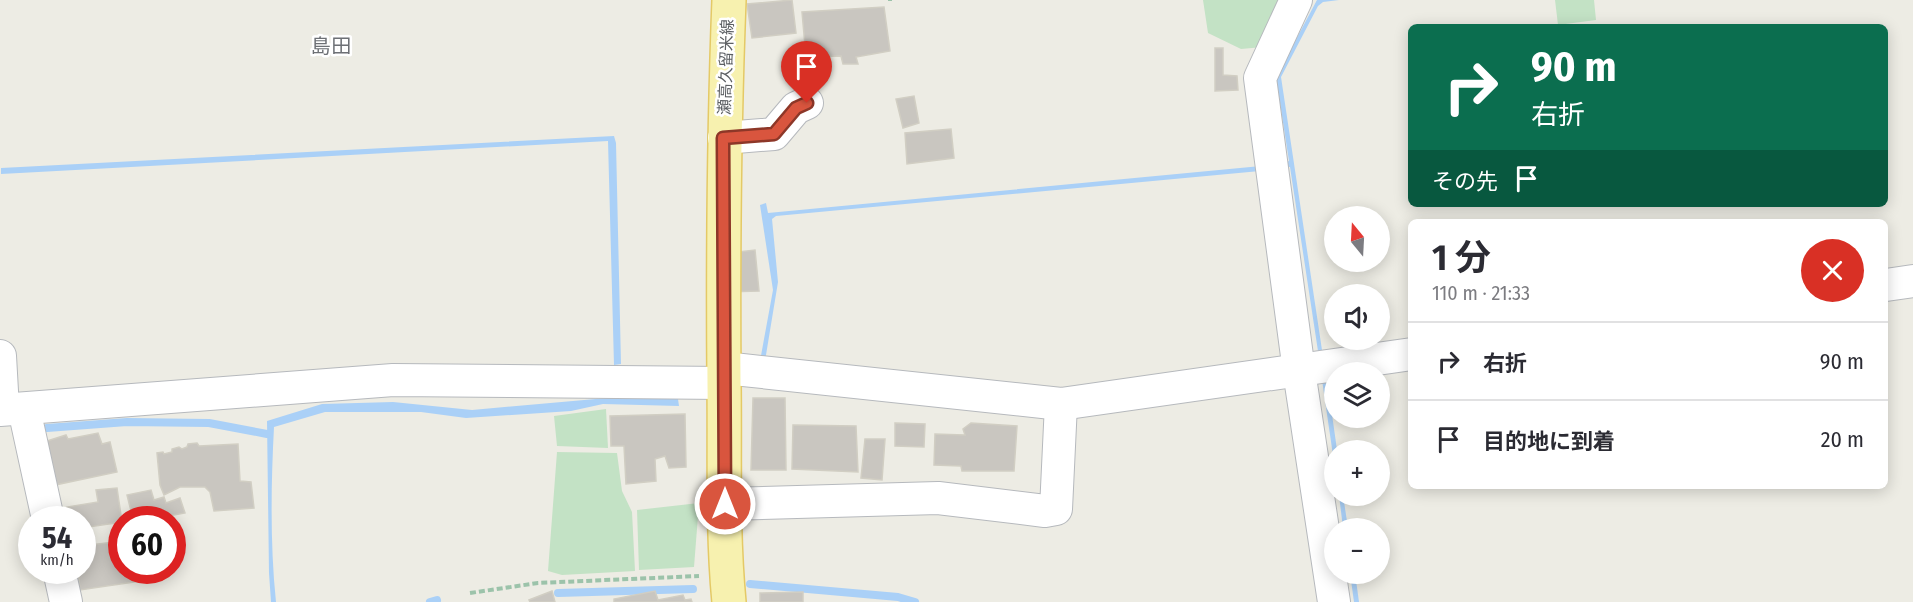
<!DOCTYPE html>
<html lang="ja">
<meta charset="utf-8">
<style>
body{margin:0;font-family:"Fira Sans Condensed","Noto Sans JP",sans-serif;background:#f7f7f7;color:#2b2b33;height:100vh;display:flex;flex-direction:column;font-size:22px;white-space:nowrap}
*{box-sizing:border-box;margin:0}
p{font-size:20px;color:#7c7c81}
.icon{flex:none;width:33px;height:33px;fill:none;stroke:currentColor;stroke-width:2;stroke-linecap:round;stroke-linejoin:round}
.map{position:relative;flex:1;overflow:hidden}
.drawer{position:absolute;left:1408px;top:219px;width:480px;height:270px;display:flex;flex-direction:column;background:#fff;border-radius:9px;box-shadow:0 3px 15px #0003}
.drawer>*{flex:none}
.banner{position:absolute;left:1408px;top:24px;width:480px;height:183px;border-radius:9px;box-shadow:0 3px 15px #0003;background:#0b6e4f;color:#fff;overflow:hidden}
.needle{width:39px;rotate:342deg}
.fabs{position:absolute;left:1324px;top:206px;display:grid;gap:12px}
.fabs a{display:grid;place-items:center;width:66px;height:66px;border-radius:50%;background:#fff;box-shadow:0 3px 15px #0003;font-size:30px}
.speed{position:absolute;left:18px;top:506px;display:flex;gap:12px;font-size:30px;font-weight:700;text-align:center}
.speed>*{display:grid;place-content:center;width:78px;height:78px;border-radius:50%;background:#fff;box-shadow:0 3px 15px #0003;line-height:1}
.speed small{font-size:15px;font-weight:400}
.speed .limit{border:9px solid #d22;background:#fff;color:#111}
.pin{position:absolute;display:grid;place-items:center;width:51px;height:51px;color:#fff;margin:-62px -26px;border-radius:50% 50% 50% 0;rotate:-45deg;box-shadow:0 0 6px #0007}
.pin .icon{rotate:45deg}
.me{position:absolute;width:66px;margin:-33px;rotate:0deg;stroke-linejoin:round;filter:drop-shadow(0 0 4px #0008)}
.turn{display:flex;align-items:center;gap:21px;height:126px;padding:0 24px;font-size:27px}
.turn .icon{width:78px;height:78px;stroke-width:2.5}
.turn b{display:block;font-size:42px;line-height:51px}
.then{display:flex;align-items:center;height:57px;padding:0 24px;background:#0003;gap:12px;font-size:22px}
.round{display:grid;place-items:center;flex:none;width:63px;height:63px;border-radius:32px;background:#f7f7f7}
.overview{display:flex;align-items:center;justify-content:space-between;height:102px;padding:0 24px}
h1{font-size:36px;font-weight:700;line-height:45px}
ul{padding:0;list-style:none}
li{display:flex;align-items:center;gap:18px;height:78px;padding:0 24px;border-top:2px solid #e1e1e2}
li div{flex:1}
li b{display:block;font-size:22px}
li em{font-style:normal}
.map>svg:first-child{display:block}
.green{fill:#c3e2c5}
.water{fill:#aad0f7}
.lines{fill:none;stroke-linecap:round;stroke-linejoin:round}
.stream{stroke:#aad0f7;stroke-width:8}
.building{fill:#c9c6c0;stroke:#d1cec3;stroke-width:1.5}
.minor-casing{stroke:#b6b9bd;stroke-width:34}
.primary-casing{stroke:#e4c966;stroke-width:36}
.path{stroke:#9cc3aa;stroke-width:4;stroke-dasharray:6 3;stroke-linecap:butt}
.minor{stroke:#fff;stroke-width:32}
.primary{stroke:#f7f1af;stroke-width:33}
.route-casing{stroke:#8d3728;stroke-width:15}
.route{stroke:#d9553e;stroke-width:10}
.labels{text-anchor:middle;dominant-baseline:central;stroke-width:5;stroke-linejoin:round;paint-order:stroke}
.street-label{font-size:16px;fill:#5c5f63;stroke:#fff}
.quarter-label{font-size:20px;fill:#6d7075;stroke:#fff}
</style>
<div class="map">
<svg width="1913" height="602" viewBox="0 0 1913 602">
<rect width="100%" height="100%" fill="#edece4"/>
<g class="green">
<polygon points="1203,0 1283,0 1263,47 1241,49 1208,33"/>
<polygon points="1555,0 1594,0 1596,20 1558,25"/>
<polygon points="606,409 608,448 557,446 554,416"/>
<polygon points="557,452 617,453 622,491 632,512 635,571 562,575 548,571"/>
<polygon points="699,503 694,567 639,570 637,510"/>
</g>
<g class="water">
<polygon points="1317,0 1339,0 1323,2 1318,6 1281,77 1322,350 1318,351 1290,167 1286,167 1284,163 1289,161 1276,77"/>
<polygon points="614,136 616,143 621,364 614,365 608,141 1,174 1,168"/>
<polygon points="1261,166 1260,171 776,216 772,219 778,282 765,361 760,361 773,290 760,205 766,203 768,213"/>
<polygon points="1327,379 1337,450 1335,450 1335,469 1322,380"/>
<path d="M618 397 678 399 679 406 603 404 571 411 466 418 421 412H325L274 427C271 485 270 544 276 602H271L269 573 267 421 322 404 393 402 472 410Z"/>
<polygon points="1339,495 1343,495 1348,528 1343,528"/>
<polygon points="1350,573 1355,573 1359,602 1354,602"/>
</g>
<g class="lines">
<g class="stream">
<polyline points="47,428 127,422 209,423 267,434"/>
<polyline points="750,584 898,597 915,602"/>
<polyline points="558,593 693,589"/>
<polyline points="430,602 437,600"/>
</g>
</g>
<g class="building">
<polygon points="792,0 796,33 752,38 747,4"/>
<polygon points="884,7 890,51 856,57 858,64 843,64 841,56 806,57 802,12"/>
<polygon points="1215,48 1223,48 1223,75 1237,76 1238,90 1215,91"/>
<polygon points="914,96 919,123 903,128 896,99"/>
<polygon points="951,129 954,158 907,164 905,133"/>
<polygon points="755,250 759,291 724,292 721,254"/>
<polygon points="753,398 785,398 786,470 751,470"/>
<polygon points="685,414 686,467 669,468 665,456 655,459 656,481 626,484 624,446 611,446 610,416"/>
<polygon points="895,423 925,424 924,447 895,446"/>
<polygon points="971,423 1017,426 1014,471 962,471 961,466 934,465 935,434 965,435 963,429"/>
<polygon points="793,425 856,426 858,472 792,469"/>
<polygon points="98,433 102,444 110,442 117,472 55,485 47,441 66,435 68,439"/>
<polygon points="865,439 885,439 882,480 861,478"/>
<polygon points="197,443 199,446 238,444 240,481 251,482 254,508 214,511 210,492 205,487 180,487 164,495 160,485 157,453 163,452 164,454 172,452 172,449 179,447 182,449 187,447 188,444"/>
<polygon points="117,488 122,522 82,528 82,519 69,519 67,507 98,502 96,490"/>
<polygon points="151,490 154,500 164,497 166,503 180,498 185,513 152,519 133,519 127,495"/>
<polygon points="122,541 122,570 160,570 161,578 80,590 78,570 82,570 82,546"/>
<polygon points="552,591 555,602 530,602 529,600"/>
<polygon points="655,591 658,600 683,595 685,600 691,599 692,602 614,602 614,599"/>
<polygon points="803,592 803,602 760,602 760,593"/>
</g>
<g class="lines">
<g class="minor-casing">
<g id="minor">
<polyline points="1296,0 1260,78 1299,371 1334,602"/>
<polyline points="724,138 774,134 796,108 807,103"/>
<polyline points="1886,285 1913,281"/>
<polyline points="0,356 3,409"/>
<polyline points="724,368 1061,404 1412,354"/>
<polyline points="24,409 48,519"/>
<polyline points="0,410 393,380 724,383"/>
<polyline points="725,504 938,498 1045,511 1056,509 1061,404"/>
<polyline points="59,570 66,602"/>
</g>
</g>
<g class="primary-casing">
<path id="primary" d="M729 0C724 128 723 255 724 383 725 456 722 529 729 602"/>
</g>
<g class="path">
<polyline points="890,0 890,1"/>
<polyline points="470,593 538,583 699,576"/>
</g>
<use href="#minor" class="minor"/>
<use href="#primary" class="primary"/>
</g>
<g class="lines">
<g class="route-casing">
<polyline id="route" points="725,504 723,138 774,134 796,108 807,103"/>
</g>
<use href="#route" class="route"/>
</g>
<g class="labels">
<g class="street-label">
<text transform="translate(726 67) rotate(-88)">瀬高久留米線</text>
</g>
<g class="quarter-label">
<text x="331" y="46">島田</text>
</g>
</g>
</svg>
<div class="fabs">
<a><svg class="needle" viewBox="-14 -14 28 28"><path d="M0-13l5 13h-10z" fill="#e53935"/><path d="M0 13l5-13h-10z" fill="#7c7c81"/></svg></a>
<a><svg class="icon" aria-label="sound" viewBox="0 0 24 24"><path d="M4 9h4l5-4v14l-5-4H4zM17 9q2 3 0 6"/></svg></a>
<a><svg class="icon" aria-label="layers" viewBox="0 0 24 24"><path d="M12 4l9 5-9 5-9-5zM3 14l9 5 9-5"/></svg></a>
<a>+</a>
<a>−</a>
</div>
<div class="speed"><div>54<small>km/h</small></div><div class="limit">60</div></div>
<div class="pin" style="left:807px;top:103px;background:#d93025"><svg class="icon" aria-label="arrive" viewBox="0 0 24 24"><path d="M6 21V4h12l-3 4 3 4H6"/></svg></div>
<svg class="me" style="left:725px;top:504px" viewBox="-20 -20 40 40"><circle r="17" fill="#d9553e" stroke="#fff" stroke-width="3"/><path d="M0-11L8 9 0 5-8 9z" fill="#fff"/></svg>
<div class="banner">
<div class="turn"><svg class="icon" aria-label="right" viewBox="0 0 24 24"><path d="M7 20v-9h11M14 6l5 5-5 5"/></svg><div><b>90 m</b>右折</div></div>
<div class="then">その先<svg class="icon" aria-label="arrive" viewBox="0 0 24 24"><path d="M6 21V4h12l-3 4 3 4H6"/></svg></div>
</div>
<section class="drawer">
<div class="overview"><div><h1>1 分</h1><p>110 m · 21:33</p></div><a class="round" style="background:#d93025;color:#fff"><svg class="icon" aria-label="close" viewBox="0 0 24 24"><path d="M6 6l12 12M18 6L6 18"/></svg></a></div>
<ul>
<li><svg class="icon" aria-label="right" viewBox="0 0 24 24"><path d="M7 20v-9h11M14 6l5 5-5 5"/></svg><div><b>右折</b></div><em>90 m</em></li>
<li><svg class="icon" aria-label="arrive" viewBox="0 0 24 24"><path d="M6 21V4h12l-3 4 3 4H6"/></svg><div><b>目的地に到着</b></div><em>20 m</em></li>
</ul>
</section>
</div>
